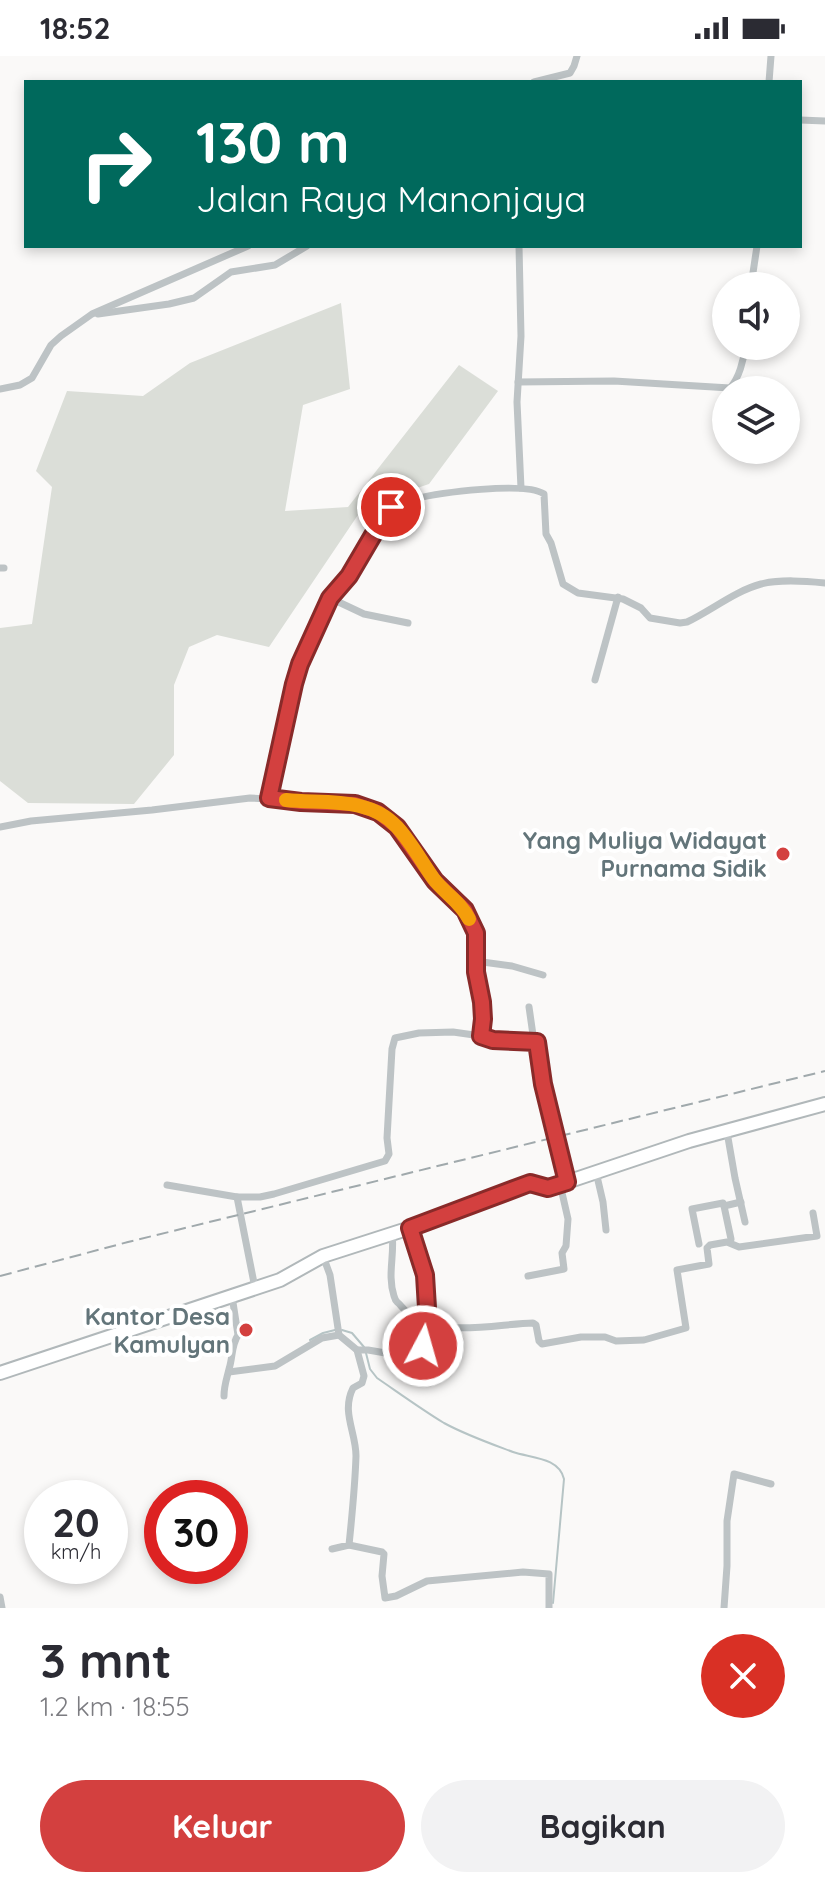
<!DOCTYPE html>
<html lang="id">
<meta charset="utf-8">
<style>
body{margin:0;font-family:Quicksand,sans-serif;background:#f2f2f3;color:#2b2b33;height:100vh;display:flex;flex-direction:column;font-size:30px;white-space:nowrap}
*{box-sizing:border-box;margin:0}
p{font-size:26px;color:#7c7c81}
.icon{flex:none;width:44px;height:44px;fill:none;stroke:currentColor;stroke-width:2;stroke-linecap:round;stroke-linejoin:round}
.map{position:relative;height:1552px;overflow:hidden}
.drawer{display:flex;flex-direction:column;background:#fff;flex:1}
.drawer>*{flex:none}
.banner{position:absolute;left:24px;top:24px;width:778px;height:168px;border-radius:0px;box-shadow:0 4px 12px #0003;background:#00695c;color:#fff;overflow:hidden}
.tools{position:absolute;left:712px;top:216px;display:grid;gap:16px}
.tools a{display:grid;place-items:center;width:88px;height:88px;border-radius:50%;background:#fff;box-shadow:0 4px 12px #0003;font-size:40px}
.speed{position:absolute;left:24px;top:1424px;display:flex;gap:16px;font-size:40px;font-weight:700;text-align:center}
.speed>*{display:grid;place-content:center;width:104px;height:104px;border-radius:50%;background:#fff;box-shadow:0 4px 12px #0003;line-height:1}
.speed small{font-size:20px;font-weight:400}
.speed .limit{border:12px solid #d22;background:#fff;color:#111}
.pin{position:absolute;display:grid;place-items:center;width:68px;height:68px;color:#fff;margin:-34px;border:4px solid #fff;border-radius:50%;box-shadow:0 2px 8px #0007}
.me{position:absolute;width:88px;margin:-44px;rotate:6deg;stroke-linejoin:round;filter:drop-shadow(0 0 6px #0008)}
.turn{display:flex;align-items:center;gap:28px;height:168px;padding:0 40px;font-size:36px}
.turn .icon{width:104px;height:104px;stroke-width:2.5}
.turn b{display:block;font-size:56px;line-height:68px}
.round{display:grid;place-items:center;flex:none;width:84px;height:84px;border-radius:42px;background:#f2f2f3}
.head{display:flex;align-items:center;justify-content:space-between;height:136px;padding:0 40px}
h1{font-size:48px;font-weight:700;line-height:60px}
.primary-button{display:flex;gap:16px;margin-top:auto;padding:16px 40px}
.primary-button a{flex:1;height:92px;border-radius:48px;background:#d3403f;color:#fff;font-size:32px;font-weight:700;line-height:92px;text-align:center}
.primary-button a+a{background:#f2f2f3;color:#2b2b33}
.status{display:flex;justify-content:space-between;align-items:center;height:56px;padding:0 40px;background:#fff;direction:ltr}
.status svg{height:22px;fill:currentColor}
.map>svg:first-child{display:block}
.green{fill:#dbded8}
.lines{fill:none;stroke-linecap:round;stroke-linejoin:round}
.stream{stroke:#b6c4c5;stroke-width:2}
.primary-casing{stroke:#b1b8ba;stroke-width:16}
.street{stroke:#bdc3c5;stroke-width:7}
.primary{stroke:#fff;stroke-width:12}
.rail{stroke:#a0a9ac;stroke-width:2;stroke-dasharray:12 6;stroke-linecap:butt}
.route-casing{stroke:#892a29;stroke-width:20}
.route{stroke:#d3403f;stroke-width:14}
.slow{stroke:#f59e0b;stroke-width:14}
.poi-dot{fill:#d3403f;stroke:#fff;stroke-width:3}
.labels{text-anchor:middle;dominant-baseline:central;stroke-width:8;stroke-linejoin:round;paint-order:stroke}
.poi-label{font-size:24px;font-weight:bold;fill:#63757a;stroke:#fff;text-anchor:end}
</style>
<div class="status"><b>18:52</b><svg viewBox="0 0 49 12"><path d="M0 12V9h3v3zM5 12V6h3v6zM10 12V3h3v9zM15 12V0h3v12zM26 1h20v11H26zM47 4h2v5h-2z"/></svg></div>
<div class="map">
<svg width="825" height="1552" viewBox="0 0 825 1552">
<rect width="100%" height="100%" fill="#faf9f8"/>
<polygon class="green" points="341,247 350,333 303,349 285,455 348,451 459,309 498,335 429,428 364,450 269,591 217,579 189,591 174,629 174,699 134,748 28,747 0,725 0,572 32,568 52,431 36,415 67,335 143,340 190,307"/>
<g class="lines">
<g class="stream">
<polyline points="342,1274 352,1277 364,1291"/>
<polyline points="310,1284 323,1277 335,1274"/>
<path d="M366 1297 370 1313 377 1322C399 1337 421 1353 444 1367 466 1379 489 1387 513 1396 530 1402 559 1401 564 1423L553 1547"/>
</g>
<g class="primary-casing">
<path id="primary" d="M0 1317 280 1224 323 1200 410 1172 527 1128C537 1126 544 1133 555 1130L689 1085 825 1048"/>
</g>
<g class="street">
<polyline points="534,26 570,17 574,10 577,0"/>
<polyline points="769,26 771,0"/>
<polyline points="800,64 825,65"/>
<polyline points="519,190 521,280 517,346 521,432"/>
<polyline points="751,230 757,190"/>
<polyline points="98,258 169,248 194,242 231,216 275,209 307,190"/>
<path d="M518 326 614 325 730 332C739 322 744 304 745 290"/>
<polyline points="0,333 20,329 32,322 51,289 61,280 92,258 248,190"/>
<polyline points="0,512 4,512"/>
<polyline points="330,542 364,558 408,567"/>
<polyline points="595,624 618,541"/>
<path d="M269 742 294 628 300 608 330 542 349 520 386 457C393 450 404 445 414 443 438 437 525 425 544 438L546 478 551 487 563 528 578 537 623 543 641 552 650 562 680 567 687 566C712 554 735 535 761 528 781 523 805 525 825 527"/>
<polyline points="0,771 31,765 152,754 250,742 355,748 378,756 397,771 435,825 465,854 476,877 476,916 480,932 483,963 481,980"/>
<polyline points="475,905 512,910 543,919"/>
<polyline points="529,951 533,979 537,986"/>
<polyline points="727,1076 735,1122 745,1166"/>
<polyline points="596,1116 603,1146 606,1174"/>
<polyline points="167,1129 237,1141"/>
<polyline points="724,1150 731,1183"/>
<path d="M392 1177C395 1199 387 1218 394 1240 396 1247 396 1244 401 1250 430 1285 493 1268 533 1267L536 1269 539 1285 542 1288 581 1281H605L616 1285 644 1284 686 1272 677 1214 709 1208 707 1192 710 1189 727 1186 739 1191 817 1180 813 1157"/>
<polyline points="699,1188 692,1153 723,1147 724,1150 741,1146"/>
<path d="M323 1200 330 1219 339 1279 357 1294 364 1320 362 1327 353 1332C341 1356 356 1376 356 1400 355 1430 352 1460 349 1489L332 1493"/>
<polyline points="528,1220 564,1213 562,1197 566,1190 568,1163 560,1128"/>
<polyline points="255,1232 237,1141 260,1141 274,1138 385,1105 389,1098 387,1082 392,993 395,982 419,977 453,976 481,980 493,984 537,986 543,1028 567,1126"/>
<polyline points="357,1294 368,1294 403,1300 409,1294 422,1291 427,1254 425,1219 410,1172"/>
<polyline points="229,1316 275,1310 322,1282 339,1279"/>
<path d="M224 1340C224 1329 227 1322 229 1313 233 1301 231 1290 238 1279L232 1240"/>
<polyline points="349,1489 382,1496 384,1498 382,1520 385,1542 396,1540 427,1525 523,1516 549,1518 549,1552"/>
<polyline points="0,1541 2,1552"/>
<polyline points="724,1552 727,1510 727,1465 734,1418 771,1428"/>
</g>
<use href="#primary" class="primary"/>
<polyline class="rail" points="0,1220 128,1186 825,1015"/>
</g>
<g class="lines">
<g class="route-casing">
<polyline id="route" points="391,451 386,457 349,520 330,542 300,608 294,628 269,742 301,746 355,748 378,756 397,771 435,825 465,854 476,877 476,916 482,946 483,963 481,980 493,984 537,986 543,1028 567,1126 548,1132 530,1127 410,1172 425,1219 427,1252 423,1290"/>
</g>
<use href="#route" class="route"/>
<path class="slow" d="M286 744C323 748 369 740 397 771 411 786 421 805 433 822 444 837 461 846 469 863"/>
</g>
<g class="poi-dot">
<circle cx="783" cy="798" r="8"/>
<circle cx="246" cy="1274" r="8"/>
</g>
<g class="labels">
<g class="poi-label">
<text x="767" y="784">Yang Muliya Widayat<tspan x="767" dy="28">Purnama Sidik</tspan></text>
<text x="230" y="1260">Kantor Desa<tspan x="230" dy="28">Kamulyan</tspan></text>
</g>
</g>
</svg>
<div class="tools">
<a><svg class="icon" aria-label="sound" viewBox="0 0 24 24"><path d="M4 9h4l5-4v14l-5-4H4zM17 9q2 3 0 6"/></svg></a>
<a><svg class="icon" aria-label="layers" viewBox="0 0 24 24"><path d="M12 4l9 5-9 5-9-5zM3 14l9 5 9-5"/></svg></a>
</div>
<div class="speed"><div>20<small>km/h</small></div><div class="limit">30</div></div>
<div class="pin" style="left:391px;top:451px;background:#d93025"><svg class="icon" aria-label="arrive" viewBox="0 0 24 24"><path d="M6 21V4h12l-3 4 3 4H6"/></svg></div>
<svg class="me" style="left:423px;top:1290px" viewBox="-20 -20 40 40"><circle r="17" fill="#d3403f" stroke="#fff" stroke-width="3"/><path d="M0-11L8 9 0 5-8 9z" fill="#fff"/></svg>
<div class="banner">
<div class="turn"><svg class="icon" aria-label="right" viewBox="0 0 24 24"><path d="M7 20v-9h11M14 6l5 5-5 5"/></svg><div><b>130 m</b>Jalan Raya Manonjaya</div></div>
</div>
</div>
<section class="drawer">
<div class="head"><div><h1>3 mnt</h1><p>1.2 km · 18:55</p></div><a class="round" style="background:#d93025;color:#fff"><svg class="icon" aria-label="close" viewBox="0 0 24 24"><path d="M6 6l12 12M18 6L6 18"/></svg></a></div>
<div class="primary-button"><a>Keluar</a><a>Bagikan</a></div>
</section>
